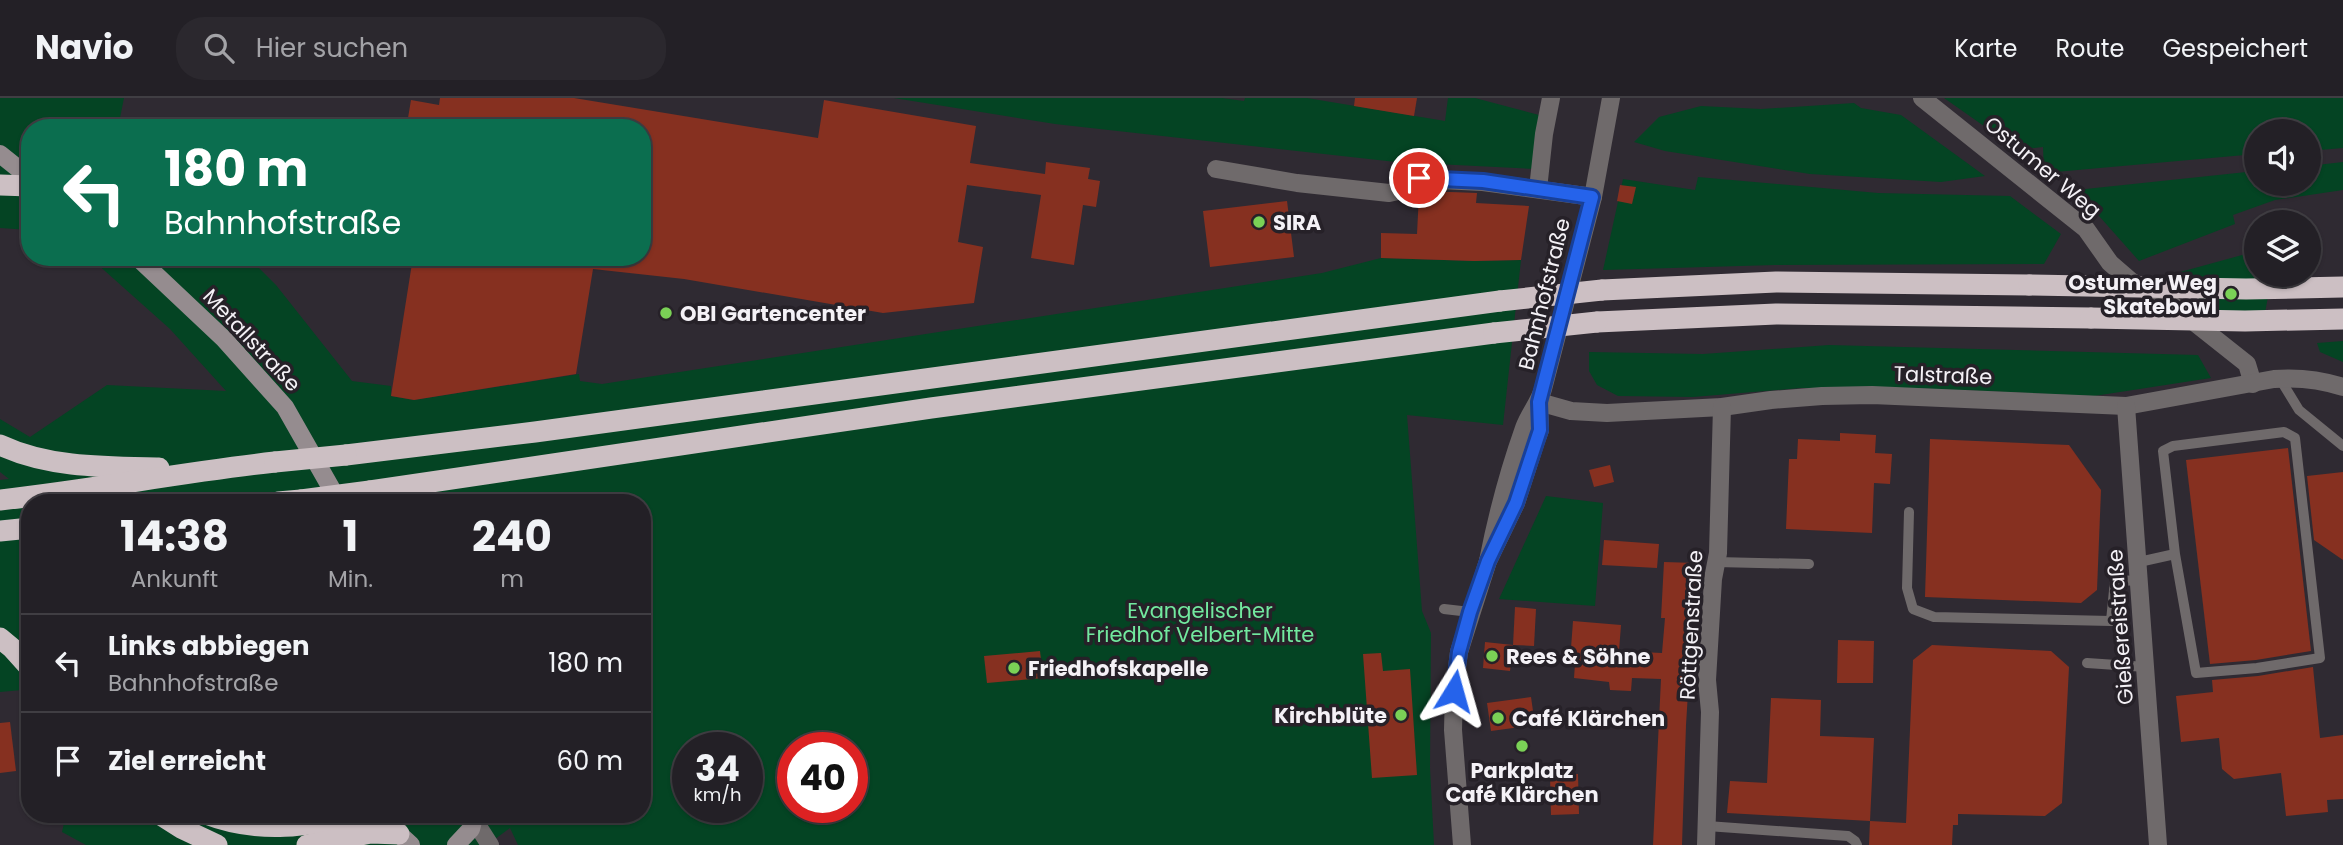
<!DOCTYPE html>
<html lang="de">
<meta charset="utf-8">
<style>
body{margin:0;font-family:Poppins,sans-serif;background:#2b282e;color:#f1f3f6;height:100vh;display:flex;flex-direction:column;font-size:26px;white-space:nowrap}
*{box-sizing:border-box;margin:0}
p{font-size:23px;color:#a3a3a7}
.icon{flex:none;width:38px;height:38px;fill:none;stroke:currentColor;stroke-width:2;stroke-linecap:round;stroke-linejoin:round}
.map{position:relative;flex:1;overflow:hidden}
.panel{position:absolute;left:21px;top:396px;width:630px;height:329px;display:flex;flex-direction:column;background:#232026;border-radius:28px;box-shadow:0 2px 5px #0004,0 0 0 2px #403e43}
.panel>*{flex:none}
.top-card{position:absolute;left:21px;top:21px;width:630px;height:147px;border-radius:28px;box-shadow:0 2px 5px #0004,0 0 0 2px #403e43;background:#0b6e4f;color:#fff;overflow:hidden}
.buttons{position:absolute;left:2244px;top:21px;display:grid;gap:14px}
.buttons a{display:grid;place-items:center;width:77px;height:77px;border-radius:50%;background:#232026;box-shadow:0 2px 5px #0004,0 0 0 2px #403e43;font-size:35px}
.speed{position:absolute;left:672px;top:634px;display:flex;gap:14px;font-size:35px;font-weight:700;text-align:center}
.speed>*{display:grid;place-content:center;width:91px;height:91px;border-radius:50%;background:#232026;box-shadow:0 2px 5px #0004,0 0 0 2px #403e43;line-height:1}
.speed small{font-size:18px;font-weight:400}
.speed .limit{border:10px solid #d22;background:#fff;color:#111}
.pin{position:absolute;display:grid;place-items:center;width:60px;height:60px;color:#fff;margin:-30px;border:4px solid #fff;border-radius:50%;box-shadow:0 2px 7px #0007}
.me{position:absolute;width:77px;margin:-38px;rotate:8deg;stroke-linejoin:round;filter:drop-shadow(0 0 5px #0008)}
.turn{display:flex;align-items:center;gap:24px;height:147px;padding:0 28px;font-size:32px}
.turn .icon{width:91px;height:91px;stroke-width:2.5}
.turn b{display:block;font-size:49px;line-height:60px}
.eta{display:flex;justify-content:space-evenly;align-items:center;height:119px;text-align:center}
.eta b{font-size:42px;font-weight:700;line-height:49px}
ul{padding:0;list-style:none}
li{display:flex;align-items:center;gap:21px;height:98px;padding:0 28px;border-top:2px solid #403e43}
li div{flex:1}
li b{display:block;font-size:26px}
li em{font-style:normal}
header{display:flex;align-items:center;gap:42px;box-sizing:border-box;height:98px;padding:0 35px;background:#232026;border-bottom:2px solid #403e43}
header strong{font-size:33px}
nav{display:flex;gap:38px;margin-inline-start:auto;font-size:24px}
.search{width:490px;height:63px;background:#2b282e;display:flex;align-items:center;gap:18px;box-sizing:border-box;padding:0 24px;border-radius:28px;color:#a3a3a7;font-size:26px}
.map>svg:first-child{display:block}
.green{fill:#044423;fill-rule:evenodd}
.building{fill:#863020}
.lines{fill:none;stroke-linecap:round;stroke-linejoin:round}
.service{stroke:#6f6a6b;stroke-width:10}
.minor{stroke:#6f6a6b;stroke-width:18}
.tertiary{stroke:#6f6a6b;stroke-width:18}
.secondary{stroke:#958c8f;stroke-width:18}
.motorway{stroke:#ccbfc3;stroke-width:21}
.motorway-bridge{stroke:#ccbfc3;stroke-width:21}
.route-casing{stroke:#184099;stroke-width:18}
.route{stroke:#2563eb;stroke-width:12}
.poi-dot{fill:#7ad156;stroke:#262128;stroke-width:2.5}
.labels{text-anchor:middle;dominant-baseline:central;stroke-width:7;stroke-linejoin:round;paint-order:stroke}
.street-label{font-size:21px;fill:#f4f1f6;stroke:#262128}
.poi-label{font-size:21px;font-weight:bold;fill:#f4f1f6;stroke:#262128;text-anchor:start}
.park-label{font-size:21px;fill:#72e99f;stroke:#262128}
</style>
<header>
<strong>Navio</strong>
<div class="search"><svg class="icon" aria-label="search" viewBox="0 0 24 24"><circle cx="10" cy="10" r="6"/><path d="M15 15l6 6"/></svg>Hier suchen</div>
<nav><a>Karte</a><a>Route</a><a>Gespeichert</a></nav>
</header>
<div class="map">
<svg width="2343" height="747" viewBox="0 0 2343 747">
<rect width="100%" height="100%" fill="#2f2a32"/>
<g class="green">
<polygon points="0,0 124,0 118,30 30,30 30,132 0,130"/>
<polygon points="894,0 1222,0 1244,3 1245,0 1307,0 1445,23 1448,0 1475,0 1539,17 1534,71 1396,64 1055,26"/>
<polygon points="1944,0 2343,0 2343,50 2308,53 2308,33 2256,33 2256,56 2044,75 2043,49 2018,52"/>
<polygon points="1854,5 1861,10 1901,17 1985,78 1941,84 1810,76 1665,53 1634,44 1659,19 1701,8 1761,11"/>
<polygon points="2343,64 2343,92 2275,102 2233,117 2235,126 2139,163 2076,92 2256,73 2256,86 2308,86 2308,68"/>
<polygon points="1698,79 1878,95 2010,98 2061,136 2044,166 1775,167 1603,172 1623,81 1695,92"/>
<polygon points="2253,154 2256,155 2256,177 2272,177 2265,215 2214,215 2173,176"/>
<path d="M84 159H248L276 187 352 283 391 288V298L414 302 579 276 580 283 602 286 1322 175 1381 160 1474 163 1521 162 1503 327 1407 317 1422 513 1431 535 1430 670 1434 747H518L510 730 487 747H86L62 734 66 716H642V404H30V602L22 592 0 594V382L9 381 0 374V321L30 339 107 287 226 293 170 231 96 165ZM688 649H747V709H688ZM793 649H852V709H793Z"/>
<polygon points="2343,243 2343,264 2320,254 2317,245"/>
<polygon points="1829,247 2198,257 2211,280 2094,298 1913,290 1801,290 1693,299 1618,298 1597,287 1589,273 1589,254 1703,256"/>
<polygon points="1546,398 1603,405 1595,508 1499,501"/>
</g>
<g class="building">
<polygon points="440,0 574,0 818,40 824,2 976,28 970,65 1045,76 1046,64 1090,70 1088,81 1100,83 1096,109 1083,107 1074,167 1031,160 1041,97 967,87 958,144 983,149 974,205 883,215 684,181 593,171 576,276 414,302 391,298 413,159 642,159 642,30 419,30 420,22 408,20 411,2 439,7"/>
<polygon points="1355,0 1417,0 1414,18 1354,8"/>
<polygon points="1620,87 1636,89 1632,106 1617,103"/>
<polygon points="1423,93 1477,95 1476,105 1529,108 1521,162 1474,163 1381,160 1381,135 1417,136 1419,96"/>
<polygon points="1287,103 1294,159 1210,169 1203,113"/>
<polygon points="1840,335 1876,337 1875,355 1892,356 1890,386 1874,385 1872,435 1786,431 1789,361 1797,361 1798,341 1840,343"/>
<polygon points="1930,341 2069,347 2101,392 2097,492 2081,505 1925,499"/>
<polygon points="2288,350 2311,553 2256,562 2210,566 2186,362"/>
<polygon points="1610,367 1614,384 1594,389 1589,372"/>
<polygon points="2343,374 2343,462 2314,442 2307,378"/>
<polygon points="1604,442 1659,446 1657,470 1602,467"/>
<polygon points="1664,464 1696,465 1686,627 1682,747 1653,747 1661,581 1632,580 1631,593 1610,592 1609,584 1574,580 1576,551 1571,550 1573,523 1621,527 1619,553 1662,555 1665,520 1661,520"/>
<polygon points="1515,509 1536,511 1534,548 1513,547"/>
<polygon points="1838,542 1874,543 1873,585 1837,585"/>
<polygon points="1485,544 1513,547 1510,573 1483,570"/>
<polygon points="1932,547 2051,553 2069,569 2062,705 2045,718 1958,716 1958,727 1953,727 1952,747 1869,747 1870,723 1906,725 1913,562"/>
<polygon points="1040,553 1043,580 987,585 984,558"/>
<polygon points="1381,555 1383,573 1410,571 1417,677 1372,680 1363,556"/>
<polygon points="2313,569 2320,640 2343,637 2343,701 2327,702 2328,714 2286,718 2281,675 2234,681 2222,671 2219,640 2181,644 2176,598 2213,594 2212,582 2258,578"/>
<polygon points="1531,599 1535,627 1491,633 1487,605"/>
<polygon points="1771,600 1821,602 1820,638 1874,640 1870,723 1727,715 1730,683 1767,685"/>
<polygon points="10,624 16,673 0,675 0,625"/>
<polygon points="1578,676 1579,716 1551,717 1550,677"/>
</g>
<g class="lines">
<g class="service">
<polyline points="2280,281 2299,312 2343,348"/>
<polyline points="1909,414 1907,490 1913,511 1934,519 2111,523 2115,482 2140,483"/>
<polyline points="1716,464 1809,466"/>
<polyline points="2139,464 2175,456 2163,353 2173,348 2284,334 2295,340 2320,560 2257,570 2196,575 2175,456"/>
<polyline points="1444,511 1470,514"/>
<polyline points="2087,565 2146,569"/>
<polyline points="1707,728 1848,738 1855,743 1857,747"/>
</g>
<g class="minor">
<polyline points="1922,0 2086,131 2110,165 2132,184 2170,205 2247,266 2253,286"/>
<polyline points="1216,71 1297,85 1389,95 1407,91 1419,81 1483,84 1593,99"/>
<polyline points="1538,91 1544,36 1551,0"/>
<path d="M1539 304 1571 313 1607 315 1722 309 1771 302 1822 298 1872 297 2126 308 2274 281C2299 279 2319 281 2343 289"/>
<polyline points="2126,308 2158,747"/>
<polyline points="1706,747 1710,614 1707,582 1713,481 1718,455 1722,309"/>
</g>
<g class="tertiary">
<path d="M1488 463C1497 417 1508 375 1524 330 1529 316 1539 305 1543 291L1593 99 1611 0"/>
<polyline points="474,722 490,747"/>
<polyline points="1462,747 1453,632 1454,593 1459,554 1488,463 1516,405 1537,340 1540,332 1539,304"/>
</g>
<g class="secondary">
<polyline points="0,56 30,80"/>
<polyline points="137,159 224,241 285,309 339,404"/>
<polyline points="392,716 399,736 411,747"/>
<polyline points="456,747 471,731 475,716"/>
</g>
<g class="motorway">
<polyline points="0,87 30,88"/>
<polyline points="1602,192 1776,184 2029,187"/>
<polyline points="1597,224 1776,216 2091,220"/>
<path d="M0 347C49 370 106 369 159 370"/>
<polyline points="346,357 535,334 1500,203"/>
<polyline points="370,393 931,310 1494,235"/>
<path d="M0 402C92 392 183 374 275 364"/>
<polyline points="278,404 301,402"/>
<polyline points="0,433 30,430"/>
<polyline points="0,540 12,550 30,570"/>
<polyline points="159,716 181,730 217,747"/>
<path d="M206 716C260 737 309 728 364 716"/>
<polyline points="307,747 371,735 399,736"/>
</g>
<g class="motorway-bridge">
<polyline points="2029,187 2246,191 2343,189"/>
<polyline points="1500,203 1602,192"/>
<polyline points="2091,220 2245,223 2343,221"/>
<polyline points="1494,235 1597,224"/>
<polyline points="275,364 346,357"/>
<polyline points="301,402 370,393"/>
</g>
</g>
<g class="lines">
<g class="route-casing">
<polyline id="route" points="1419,80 1483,83 1592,99 1539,304 1540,332 1516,405 1488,463 1470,514 1459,554 1454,593"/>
</g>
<use href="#route" class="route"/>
</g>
<g class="poi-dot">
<circle cx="1259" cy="124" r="7"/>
<circle cx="2231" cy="196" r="7"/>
<circle cx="666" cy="215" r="7"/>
<circle cx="1492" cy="558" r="7"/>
<circle cx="1014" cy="570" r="7"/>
<circle cx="1401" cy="617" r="7"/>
<circle cx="1498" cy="620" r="7"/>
<circle cx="1522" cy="648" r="7"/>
</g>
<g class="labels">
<g class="street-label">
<text transform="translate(2043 69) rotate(40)">Ostumer Weg</text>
<text transform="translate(1544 196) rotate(-76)">Bahnhofstraße</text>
<text transform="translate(252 242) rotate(47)">Metallstraße</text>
<text transform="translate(1943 277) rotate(2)">Talstraße</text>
<text transform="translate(1691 527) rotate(-87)">Röttgenstraße</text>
<text transform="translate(2120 529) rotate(-94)">Gießereistraße</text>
</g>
<g class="poi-label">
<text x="1273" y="124">SIRA</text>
<text x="2217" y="184" text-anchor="end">Ostumer Weg<tspan x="2217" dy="24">Skatebowl</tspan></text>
<text x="680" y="215">OBI Gartencenter</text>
<text x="1506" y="558">Rees &amp; Söhne</text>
<text x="1028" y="570">Friedhofskapelle</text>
<text x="1387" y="617" text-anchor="end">Kirchblüte</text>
<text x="1512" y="620">Café Klärchen</text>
<text x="1522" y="672" text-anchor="middle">Parkplatz<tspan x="1522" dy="24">Café Klärchen</tspan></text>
</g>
<g class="park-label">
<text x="1200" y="512">Evangelischer<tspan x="1200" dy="24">Friedhof Velbert-Mitte</tspan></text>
</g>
</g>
</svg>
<div class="buttons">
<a><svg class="icon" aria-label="sound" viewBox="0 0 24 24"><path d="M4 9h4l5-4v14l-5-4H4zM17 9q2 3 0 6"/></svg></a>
<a><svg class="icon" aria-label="layers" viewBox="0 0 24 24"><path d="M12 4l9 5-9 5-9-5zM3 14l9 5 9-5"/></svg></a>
</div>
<div class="speed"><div>34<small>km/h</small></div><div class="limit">40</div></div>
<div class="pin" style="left:1419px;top:80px;background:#d93025"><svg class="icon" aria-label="arrive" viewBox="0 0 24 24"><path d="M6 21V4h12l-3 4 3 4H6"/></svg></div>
<svg class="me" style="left:1454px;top:593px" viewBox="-20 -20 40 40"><path d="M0-17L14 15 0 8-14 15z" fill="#2563eb" stroke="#fff" stroke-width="4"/></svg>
<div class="top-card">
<div class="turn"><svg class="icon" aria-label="left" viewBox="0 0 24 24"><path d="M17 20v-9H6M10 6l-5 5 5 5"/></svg><div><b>180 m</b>Bahnhofstraße</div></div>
</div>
<section class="panel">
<div class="eta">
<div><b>14:38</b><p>Ankunft</p></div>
<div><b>1</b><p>Min.</p></div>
<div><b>240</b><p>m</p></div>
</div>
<ul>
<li><svg class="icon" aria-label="left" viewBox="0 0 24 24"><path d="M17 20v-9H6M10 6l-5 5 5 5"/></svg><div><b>Links abbiegen</b><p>Bahnhofstraße</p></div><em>180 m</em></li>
<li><svg class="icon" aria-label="arrive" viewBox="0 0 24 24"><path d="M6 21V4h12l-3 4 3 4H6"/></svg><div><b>Ziel erreicht</b></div><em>60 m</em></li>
</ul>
</section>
</div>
